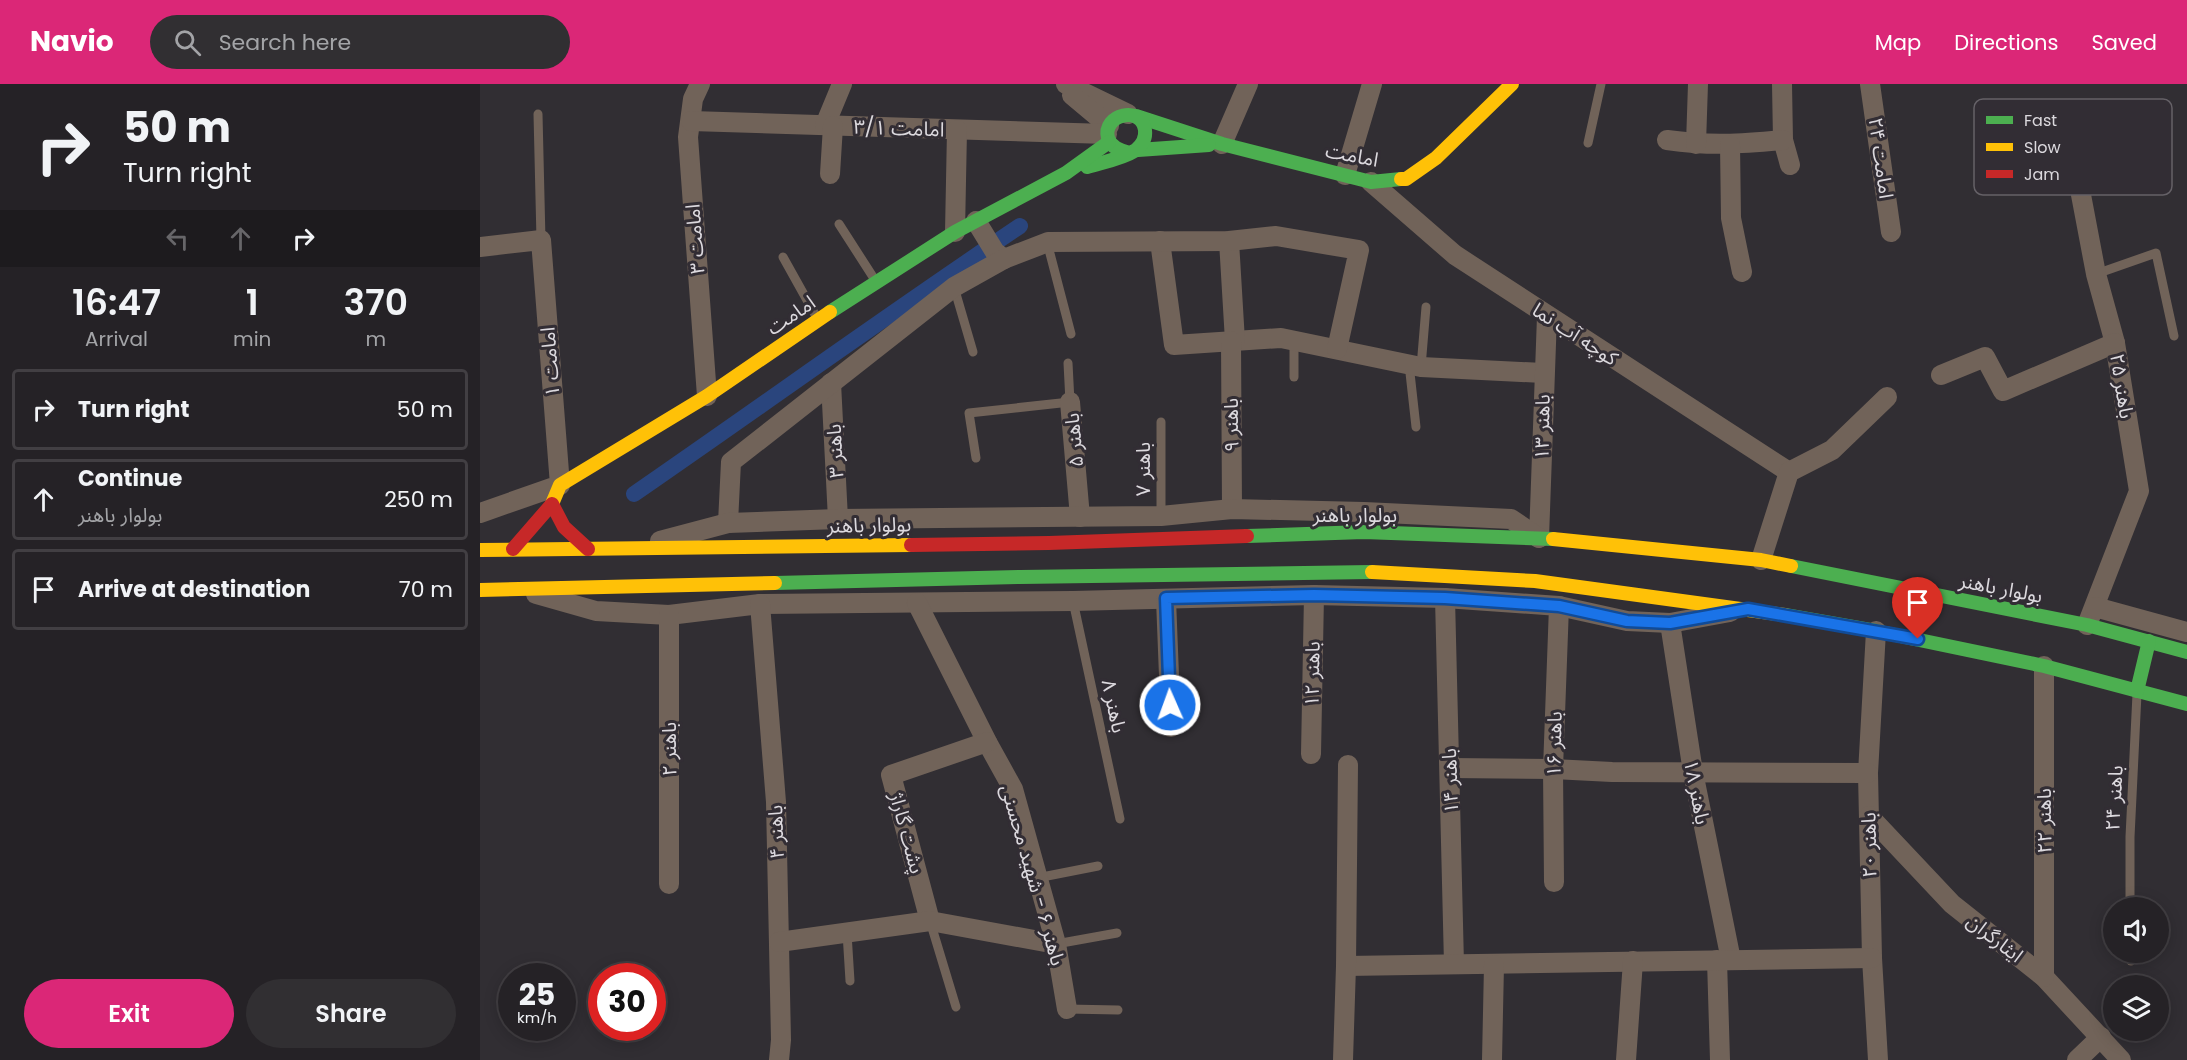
<!DOCTYPE html>
<meta charset="utf-8">
<style>
body{margin:0;font-family:Poppins,"Noto Sans Arabic",sans-serif;background:#312f32;color:#f1f3f6;height:100vh;display:flex;flex-direction:column;font-size:22px;white-space:nowrap}
*{box-sizing:border-box;margin:0}
p{font-size:20px;color:#a3a4a7}
.icon{flex:none;width:33px;height:33px;fill:none;stroke:currentColor;stroke-width:2;stroke-linecap:round;stroke-linejoin:round}
.map{position:relative;flex:1;overflow:hidden}
.side{display:flex;flex-direction:column;background:#252226;width:480px}
.side>*{flex:none}
.top-card{background:#252226;color:#f1f3f6;overflow:hidden}
.fabs{position:absolute;left:1623px;top:813px;display:grid;gap:12px}
.fabs a{display:grid;place-items:center;width:66px;height:66px;border-radius:50%;background:#252226;box-shadow:0 3px 15px #0003,0 0 0 2px #423f43;font-size:30px}
.speed{position:absolute;left:18px;top:879px;display:flex;gap:12px;font-size:30px;font-weight:700;text-align:center}
.speed>*{display:grid;place-content:center;width:78px;height:78px;border-radius:50%;background:#252226;box-shadow:0 3px 15px #0003,0 0 0 2px #423f43;line-height:1}
.speed small{font-size:15px;font-weight:400}
.speed .limit{border:9px solid #d22;background:#fff;color:#111}
.pin{position:absolute;display:grid;place-items:center;width:51px;height:51px;color:#fff;margin:-62px -26px;border-radius:50% 50% 50% 0;rotate:-45deg;box-shadow:0 0 6px #0007}
.pin .icon{rotate:45deg}
.me{position:absolute;width:66px;margin:-33px;rotate:358deg;stroke-linejoin:round;filter:drop-shadow(0 0 4px #0008)}
.turn{display:flex;align-items:center;gap:21px;height:126px;padding:0 24px;font-size:27px}
.turn .icon{width:78px;height:78px;stroke-width:2.5}
.turn b{display:block;font-size:42px;line-height:51px}
.lanes{display:flex;align-items:center;height:57px;padding:0 24px;background:#0003;justify-content:center;gap:30px;direction:ltr}
.lanes .off{opacity:.35}
.eta{display:flex;justify-content:space-evenly;align-items:center;height:102px;text-align:center}
.eta b{font-size:36px;font-weight:600;line-height:42px}
.primary-button{display:flex;gap:12px;margin-top:auto;padding:12px 24px}
.primary-button a{flex:1;height:69px;border-radius:36px;background:#db2777;color:#fff;font-size:24px;font-weight:600;line-height:69px;text-align:center}
.primary-button a+a{background:#312f32;color:#f1f3f6}
ul{padding:0;list-style:none}
li{display:flex;align-items:center;gap:18px;height:81px;margin:0 12px 9px;padding:0 12px;border:3px solid #423f43;border-radius:6px}
li div{flex:1}
li b{display:block;font-size:22px}
li em{font-style:normal}
header{display:flex;align-items:center;gap:36px;box-sizing:border-box;height:84px;padding:0 30px;background:#db2777;color:#fff}
header strong{font-size:28px}
nav{display:flex;gap:33px;margin-inline-start:auto;font-size:21px}
.search{width:420px;height:54px;background:#312f32;display:flex;align-items:center;gap:15px;box-sizing:border-box;padding:0 21px;border-radius:33px;color:#a3a4a7;font-size:22px}
main{display:flex;flex:1;min-height:0}
.map>svg:first-child{display:block}
.lines{fill:none;stroke-linecap:round;stroke-linejoin:round}
.canal{stroke:#2a457d;stroke-width:16}
.lane{stroke:#716359;stroke-width:9}
.street{stroke:#716359;stroke-width:20}
.fast{stroke:#4caf50;stroke-width:14}
.slow{stroke:#ffc107;stroke-width:14}
.jam{stroke:#c62828;stroke-width:14}
.route-casing{stroke:#114b97;stroke-width:15}
.route{stroke:#1a73e8;stroke-width:10}
.labels{text-anchor:middle;dominant-baseline:central;stroke-width:6;stroke-linejoin:round;paint-order:stroke}
.street-label{font-size:20px;fill:#dcd9de;stroke:#322d34}
.key{fill:#322d34;stroke:#656167;stroke-width:1.5}
.key-label{font-size:16px;fill:#dcd9de}
</style>
<header>
<strong>Navio</strong>
<div class="search"><svg class="icon" aria-label="search" viewBox="0 0 24 24"><circle cx="10" cy="10" r="6"/><path d="M15 15l6 6"/></svg>Search here</div>
<nav><a>Map</a><a>Directions</a><a>Saved</a></nav>
</header>
<main>
<section class="side">
<div class="top-card">
<div class="turn"><svg class="icon" aria-label="right" viewBox="0 0 24 24"><path d="M7 20v-9h11M14 6l5 5-5 5"/></svg><div><b>50 m</b>Turn right</div></div>
<div class="lanes"><svg class="icon off" aria-label="left" viewBox="0 0 24 24"><path d="M17 20v-9H6M10 6l-5 5 5 5"/></svg><svg class="icon off" aria-label="ahead" viewBox="0 0 24 24"><path d="M12 20V5M6 11l6-6 6 6"/></svg><svg class="icon" aria-label="right" viewBox="0 0 24 24"><path d="M7 20v-9h11M14 6l5 5-5 5"/></svg></div>
</div>
<div class="eta">
<div><b>16:47</b><p>Arrival</p></div>
<div><b>1</b><p>min</p></div>
<div><b>370</b><p>m</p></div>
</div>
<ul>
<li><svg class="icon" aria-label="right" viewBox="0 0 24 24"><path d="M7 20v-9h11M14 6l5 5-5 5"/></svg><div><b>Turn right</b></div><em>50 m</em></li>
<li><svg class="icon" aria-label="ahead" viewBox="0 0 24 24"><path d="M12 20V5M6 11l6-6 6 6"/></svg><div><b>Continue</b><p>بولوار باهنر</p></div><em>250 m</em></li>
<li><svg class="icon" aria-label="arrive" viewBox="0 0 24 24"><path d="M6 21V4h12l-3 4 3 4H6"/></svg><div><b>Arrive at destination</b></div><em>70 m</em></li>
</ul>
<div class="primary-button"><a>Exit</a><a>Share</a></div>
</section>
<div class="map">
<svg width="1707" height="976" viewBox="0 0 1707 976">
<rect width="100%" height="100%" fill="#312e33"/>
<g class="lines">
<path class="canal" d="M154 410C283 321 410 229 540 142"/>
<g class="lane">
<polyline points="58,30 61,156"/>
<polyline points="1108,59 1121,0"/>
<polyline points="359,140 395,196"/>
<polyline points="567,158 591,250"/>
<polyline points="303,173 337,234"/>
<polyline points="1616,190 1676,169 1694,252"/>
<polyline points="474,203 493,268"/>
<polyline points="814,257 814,293"/>
<polyline points="929,280 936,343"/>
<polyline points="941,283 946,223"/>
<polyline points="496,374 489,329 590,318 588,279"/>
<polyline points="681,432 681,338"/>
<polyline points="593,517 640,735"/>
<polyline points="557,794 618,782"/>
<polyline points="1650,824 1650,753 1657,610"/>
<polyline points="450,837 476,923"/>
<polyline points="367,849 370,897"/>
<polyline points="576,860 637,849"/>
<polyline points="1651,868 1651,877"/>
<polyline points="587,925 638,926"/>
</g>
<g class="street">
<polyline points="220,0 213,15 208,53 227,312"/>
<polyline points="586,0 648,30"/>
<polyline points="1302,0 1303,56 1310,81"/>
<polyline points="1390,0 1411,148"/>
<polyline points="592,11 629,42"/>
<polyline points="211,37 627,50"/>
<polyline points="345,41 362,0"/>
<path d="M1187 56C1230 62 1260 60 1303 56"/>
<polyline points="1591,58 1616,190 1635,259 1659,407 1607,541"/>
<polyline points="742,60 768,0"/>
<polyline points="1216,60 1218,0"/>
<polyline points="1250,61 1251,134 1262,188"/>
<polyline points="350,90 353,42"/>
<polyline points="865,91 892,0"/>
<polyline points="891,98 975,171 1309,388"/>
<polyline points="496,137 515,168 524,175"/>
<polyline points="475,148 477,46"/>
<polyline points="680,157 694,261 801,254 941,283 1063,289"/>
<polyline points="749,157 755,257"/>
<polyline points="0,163 61,156 80,401 0,429"/>
<polyline points="751,257 752,425"/>
<polyline points="1461,291 1505,273 1523,307 1635,259"/>
<polyline points="351,299 358,435"/>
<polyline points="590,318 600,433"/>
<polyline points="248,439 251,378 474,203 524,175 568,158 749,157 796,152 879,166 857,265"/>
<polyline points="1059,454 1067,232"/>
<polyline points="180,457 248,439 358,435 681,432 752,425 884,428 1031,435 1059,454"/>
<polyline points="1281,476 1309,388 1352,366 1407,313"/>
<polyline points="56,510 116,527 189,531 280,520 593,517 834,511 965,514 1079,522 1147,537 1190,539 1250,528"/>
<polyline points="965,514 974,880"/>
<polyline points="686,515 691,643"/>
<polyline points="437,519 507,658 533,705 576,860 587,925"/>
<polyline points="280,520 296,718 301,956 299,976"/>
<polyline points="1615,523 1707,548"/>
<polyline points="1190,539 1213,688 1251,876"/>
<polyline points="1396,547 1388,689 1392,874 1398,976"/>
<polyline points="831,670 834,511"/>
<polyline points="970,684 1073,685 1132,688 1388,689"/>
<polyline points="1389,732 1472,820 1564,893 1641,976"/>
<polyline points="1074,798 1073,685 1079,522"/>
<polyline points="189,800 189,531"/>
<polyline points="450,837 411,691 507,658"/>
<polyline points="299,858 450,837 576,860"/>
<polyline points="1237,876 1240,976"/>
<polyline points="866,882 1392,874"/>
<polyline points="1564,893 1564,582"/>
<polyline points="863,976 866,882 868,681"/>
<polyline points="1012,976 1014,881"/>
<polyline points="1146,976 1153,877"/>
<polyline points="1597,976 1621,953"/>
</g>
<g class="fast">
<polyline points="656,32 742,60 891,98 921,95"/>
<polyline points="658,66 729,61"/>
<path d="M607 83C623 78 642 75 656 66 662 61 666 54 665 46 662 21 622 30 628 54 631 64 641 67 650 69"/>
<polyline points="350,228 475,148 586,89 629,58"/>
<polyline points="767,452 884,448 1073,455"/>
<polyline points="1311,482 1607,541 1707,568"/>
<polyline points="295,499 540,493 892,488"/>
<polyline points="1305,531 1396,547 1564,582 1707,620"/>
<polyline points="1657,607 1669,557"/>
</g>
<g class="slow">
<polyline points="921,95 926,95 956,74 1032,0"/>
<polyline points="72,420 80,401 227,312 350,228"/>
<polyline points="1073,455 1281,476 1311,482"/>
<polyline points="0,466 431,461"/>
<polyline points="892,488 1055,497 1305,531"/>
<polyline points="0,506 295,499"/>
</g>
<g class="jam">
<polyline points="431,461 569,459 767,452"/>
<polyline points="33,465 72,420 84,443 108,465"/>
</g>
</g>
<g class="lines">
<g class="route-casing">
<polyline id="route" points="690,621 686,514 834,511 965,514 1079,522 1147,537 1190,539 1268,525 1438,555"/>
</g>
<use href="#route" class="route"/>
</g>
<g class="labels">
<g class="street-label">
<text transform="translate(419 44) rotate(2)">امامت ۳/۱</text>
<text transform="translate(872 71) rotate(11)">امامت</text>
<text transform="translate(1401 74) rotate(82)">امامت ۲۴</text>
<text transform="translate(215 155) rotate(-94)">امامت ۳</text>
<text transform="translate(311 231) rotate(-34)">امامت</text>
<text transform="translate(1095 250) rotate(33)">کوچه آب نما</text>
<text transform="translate(70 278) rotate(-94)">امامت ۱</text>
<text transform="translate(1642 302) rotate(81)">باهنر ۲۵</text>
<text transform="translate(751 341) rotate(-90)">باهنر ۹</text>
<text transform="translate(1062 343) rotate(-89)">باهنر ۱۳</text>
<text transform="translate(594 356) rotate(-95)">باهنر ۵</text>
<text transform="translate(355 367) rotate(-93)">باهنر ۳</text>
<text transform="translate(663 385) rotate(-90)">باهنر ۷</text>
<text x="875" y="431">بولوار باهنر</text>
<text transform="translate(389 441) rotate(-1)">بولوار باهنر</text>
<text transform="translate(1521 504) rotate(11)">بولوار باهنر</text>
<text transform="translate(832 590) rotate(-89)">باهنر ۱۲</text>
<text transform="translate(634 622) rotate(78)">باهنر ۸</text>
<text transform="translate(1074 660) rotate(-89)">باهنر ۱۶</text>
<text transform="translate(189 665) rotate(-90)">باهنر ۲</text>
<text transform="translate(970 697) rotate(-92)">باهنر ۱۴</text>
<text transform="translate(1217 708) rotate(79)">باهنر ۱۸</text>
<text transform="translate(1634 714) rotate(-87)">باهنر ۲۴</text>
<text transform="translate(1564 737) rotate(-90)">باهنر ۲۲</text>
<text transform="translate(296 748) rotate(-92)">باهنر ۴</text>
<text transform="translate(427 749) rotate(75)">پشت گاراژ</text>
<text transform="translate(1389 761) rotate(-91)">باهنر ۲۰</text>
<text transform="translate(553 791) rotate(74)">باهنر ۶ - شهید محسنی</text>
<text transform="translate(1515 854) rotate(38)">ایثارگران</text>
</g>
</g>
<rect x="1494" y="15" width="198" height="96" rx="9" class="key"/>
<rect x="1506" y="32" width="27" height="8" fill="#4caf50"/>
<rect x="1506" y="59" width="27" height="8" fill="#ffc107"/>
<rect x="1506" y="86" width="27" height="8" fill="#c62828"/>
<g class="key-label">
<text x="1544" y="42">Fast</text>
<text x="1544" y="69">Slow</text>
<text x="1544" y="96">Jam</text>
</g>
</svg>
<div class="fabs">
<a><svg class="icon" aria-label="sound" viewBox="0 0 24 24"><path d="M4 9h4l5-4v14l-5-4H4zM17 9q2 3 0 6"/></svg></a>
<a><svg class="icon" aria-label="layers" viewBox="0 0 24 24"><path d="M12 4l9 5-9 5-9-5zM3 14l9 5 9-5"/></svg></a>
</div>
<div class="speed"><div>25<small>km/h</small></div><div class="limit">30</div></div>
<div class="pin" style="left:1438px;top:555px;background:#d93025"><svg class="icon" aria-label="arrive" viewBox="0 0 24 24"><path d="M6 21V4h12l-3 4 3 4H6"/></svg></div>
<svg class="me" style="left:690px;top:621px" viewBox="-20 -20 40 40"><circle r="17" fill="#1a73e8" stroke="#fff" stroke-width="3"/><path d="M0-11L8 9 0 5-8 9z" fill="#fff"/></svg>
</div>
</main>
